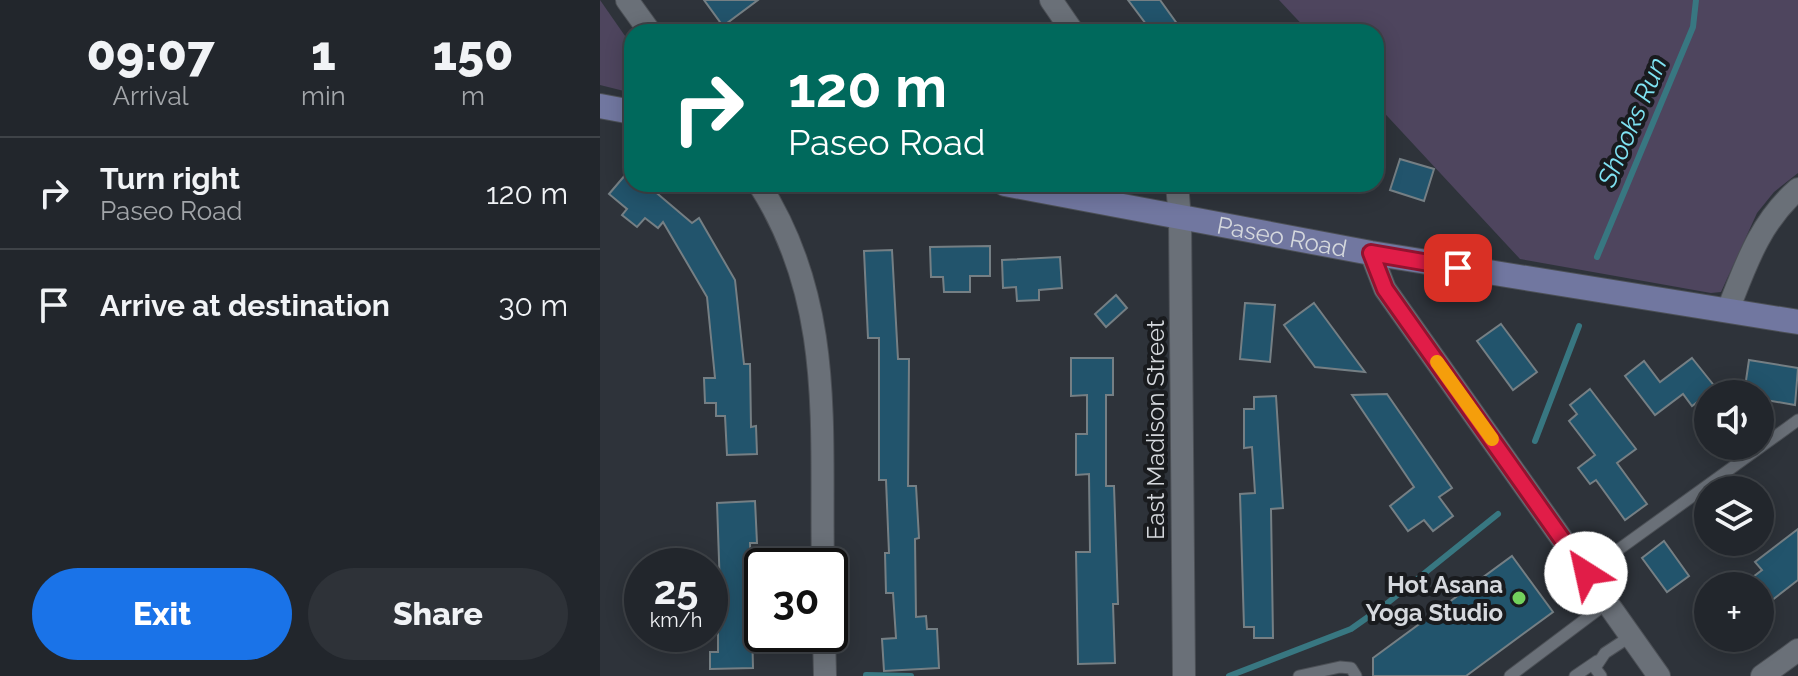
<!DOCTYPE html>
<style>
body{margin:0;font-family:Raleway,sans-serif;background:#2e3238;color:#f1f3f6;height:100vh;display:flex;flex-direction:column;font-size:30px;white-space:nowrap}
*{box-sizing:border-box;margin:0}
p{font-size:26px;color:#a2a5a9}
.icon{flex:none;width:44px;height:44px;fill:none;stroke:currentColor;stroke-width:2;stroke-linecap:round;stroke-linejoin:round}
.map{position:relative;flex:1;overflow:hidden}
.details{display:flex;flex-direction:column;background:#22262c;width:600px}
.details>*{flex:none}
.banner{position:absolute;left:24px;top:24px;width:760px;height:168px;border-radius:24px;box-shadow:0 4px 20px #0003,0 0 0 2px #3f4348;background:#00695c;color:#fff;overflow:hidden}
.buttons{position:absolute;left:1094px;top:380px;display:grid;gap:16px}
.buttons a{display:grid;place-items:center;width:80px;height:80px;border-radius:50%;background:#22262c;box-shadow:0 4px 20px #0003,0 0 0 2px #3f4348;font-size:40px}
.speed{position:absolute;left:24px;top:548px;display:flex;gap:16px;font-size:40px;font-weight:700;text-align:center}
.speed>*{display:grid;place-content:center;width:104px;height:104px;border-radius:50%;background:#22262c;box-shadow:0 4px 20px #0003,0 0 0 2px #3f4348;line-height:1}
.speed small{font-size:20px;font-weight:400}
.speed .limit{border:4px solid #111;border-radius:12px;background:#fff;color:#111}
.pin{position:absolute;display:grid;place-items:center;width:68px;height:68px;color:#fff;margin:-34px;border-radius:16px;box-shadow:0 4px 12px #0006}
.me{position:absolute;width:88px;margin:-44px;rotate:325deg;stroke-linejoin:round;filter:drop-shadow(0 0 6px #0008)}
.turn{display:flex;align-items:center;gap:28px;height:168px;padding:0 32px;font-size:36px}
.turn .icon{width:104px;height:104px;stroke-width:2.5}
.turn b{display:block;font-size:56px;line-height:68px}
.eta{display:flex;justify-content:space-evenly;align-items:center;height:136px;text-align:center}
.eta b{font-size:48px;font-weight:800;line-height:56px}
.action{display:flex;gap:16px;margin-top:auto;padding:16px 32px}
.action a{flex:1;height:92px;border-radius:48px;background:#1a73e8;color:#fff;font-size:32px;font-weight:800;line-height:92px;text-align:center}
.action a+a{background:#2e3238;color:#f1f3f6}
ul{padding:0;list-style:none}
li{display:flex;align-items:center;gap:24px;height:112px;padding:0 32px;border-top:2px solid #3f4348}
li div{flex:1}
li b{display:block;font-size:30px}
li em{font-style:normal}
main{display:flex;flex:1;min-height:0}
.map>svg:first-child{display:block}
.green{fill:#4e455e}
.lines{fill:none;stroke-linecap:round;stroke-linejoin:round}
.stream{stroke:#387781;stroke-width:6}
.building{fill:#22546c;stroke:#757f84;stroke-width:2}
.lane-casing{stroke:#4c5056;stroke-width:13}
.street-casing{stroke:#4c5056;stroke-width:24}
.secondary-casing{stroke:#4c5056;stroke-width:26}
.lane{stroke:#6a7078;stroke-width:11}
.street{stroke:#6a7078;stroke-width:22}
.secondary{stroke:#7177a0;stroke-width:24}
.route-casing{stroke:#92132f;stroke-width:20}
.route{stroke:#e11d48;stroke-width:14}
.slow{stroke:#f59e0b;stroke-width:14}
.poi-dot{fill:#73d25d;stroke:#191b1e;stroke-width:3}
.labels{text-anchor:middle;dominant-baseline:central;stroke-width:8;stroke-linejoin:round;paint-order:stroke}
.street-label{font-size:24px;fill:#d5d8dd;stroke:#191b1e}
.poi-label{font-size:24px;font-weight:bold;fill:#d5d8dd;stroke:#191b1e;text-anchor:end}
.water-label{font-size:26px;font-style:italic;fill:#7fe3f3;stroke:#191b1e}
</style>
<main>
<section class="details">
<div class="eta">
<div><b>09:07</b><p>Arrival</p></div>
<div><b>1</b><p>min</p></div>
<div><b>150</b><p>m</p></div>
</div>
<ul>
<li><svg class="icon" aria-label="right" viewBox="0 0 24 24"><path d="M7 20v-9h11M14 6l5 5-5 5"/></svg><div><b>Turn right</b><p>Paseo Road</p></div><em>120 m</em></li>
<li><svg class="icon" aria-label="arrive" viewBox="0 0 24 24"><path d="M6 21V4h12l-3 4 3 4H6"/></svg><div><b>Arrive at destination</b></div><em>30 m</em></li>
</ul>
<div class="action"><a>Exit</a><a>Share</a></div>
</section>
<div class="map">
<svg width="1198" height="676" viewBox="0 0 1198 676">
<rect width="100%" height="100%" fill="#2e333a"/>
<g class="green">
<polygon points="0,0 32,46 32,93 0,85"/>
<polygon points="679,0 1198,0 1198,173 1174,192 1157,213 1121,292 1111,293 920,259 776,104 776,32 709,32"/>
</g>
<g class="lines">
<g class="stream">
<polyline points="997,257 1093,27 1096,0"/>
<polyline points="935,441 979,326"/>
<polyline points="266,675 311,676"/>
<polyline points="629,676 751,629 785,605 898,514"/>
</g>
</g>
<g class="building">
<polygon points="104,0 158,0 123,26"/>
<polygon points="528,0 560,0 583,32 552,32"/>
<polygon points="800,159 834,169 824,201 790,190"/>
<polygon points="32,167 32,184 46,184 92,223 99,218 135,280 144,364 150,364 151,427 156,426 157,454 127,455 125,416 116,416 116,403 105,403 104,378 115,378 107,297 63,222 58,228 45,218 37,227 22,215 27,209 9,194"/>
<polygon points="390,246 390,276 370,276 370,292 344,292 343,277 331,277 330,247"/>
<polygon points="292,250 298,359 309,359 308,486 316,486 319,538 315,539 316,617 326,616 327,629 337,629 339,668 284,671 282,639 296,638 293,593 286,593 285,553 289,553 286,480 279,480 279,338 268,338 264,251"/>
<polygon points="460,257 462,288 439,290 439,300 417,301 416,287 403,288 402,260"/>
<polygon points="516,295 527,308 506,327 495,314"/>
<polygon points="645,303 675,305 670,362 640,359"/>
<polygon points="714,303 765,372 715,367 684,325"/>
<polygon points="901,324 937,372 913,390 877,341"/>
<polygon points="471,358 513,358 513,395 506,395 506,486 514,486 518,604 513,604 515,663 478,664 476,552 490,552 489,474 476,475 476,434 487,434 487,395 471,396"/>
<polygon points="1092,358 1116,388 1092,406 1083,394 1055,415 1025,376 1044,361 1060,382"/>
<polygon points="1149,360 1198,368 1195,405 1160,399 1160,394 1144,394"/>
<polygon points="990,389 1036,449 1017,463 1047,504 1025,520 996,480 990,484 978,468 995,455 969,421 977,414 970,405"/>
<polygon points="787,394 852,488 839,497 853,516 833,531 824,520 808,531 790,506 814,487 752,395"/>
<polygon points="676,396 683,508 671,509 673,638 654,638 654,627 644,627 640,494 655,493 652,447 644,448 644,409 654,409 654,397"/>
<polygon points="155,501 157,543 150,543 153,668 110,669 110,652 118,652 118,617 121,616 117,503"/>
<polygon points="1198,529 1198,580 1171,601 1153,577 1162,570 1155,562"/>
<polygon points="1064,541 1089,576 1067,592 1042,558"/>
<polygon points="912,556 953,612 866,676 773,676 773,658"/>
</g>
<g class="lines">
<g class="lane-casing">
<g id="lane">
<polyline points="986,573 1198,420"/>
<polyline points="699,676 740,667 751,668 756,676"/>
<polyline points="910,676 1007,603"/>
<polyline points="975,676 997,661"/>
<polyline points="1001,676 995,668 1005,653 1031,636"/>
</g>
</g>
<g class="street-casing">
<g id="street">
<polyline points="27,0 50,32"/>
<polyline points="451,0 473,32"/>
<path d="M159 184C236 304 220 430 223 566"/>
<polyline points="577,184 580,219 584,676"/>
<polyline points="771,253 785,289 1059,676"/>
<path d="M1128 310C1146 264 1160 222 1198 189"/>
<polyline points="224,634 225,676"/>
<polyline points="1162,676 1198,650"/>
</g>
</g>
<g class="secondary-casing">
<g id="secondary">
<polyline points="0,106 32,112"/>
<path id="s1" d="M405 184 771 253 1198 322"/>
</g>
</g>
<use href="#lane" class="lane"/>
<use href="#street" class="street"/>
<use href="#secondary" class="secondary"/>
</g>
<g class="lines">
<g class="route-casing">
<polyline id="route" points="858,268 771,253 785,289 986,573"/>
</g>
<use href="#route" class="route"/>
<polyline class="slow" points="837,362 892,439"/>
</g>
<circle class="poi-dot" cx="919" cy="598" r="8"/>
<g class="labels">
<g class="street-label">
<text stroke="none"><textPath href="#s1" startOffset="282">Paseo Road</textPath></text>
<text transform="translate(555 430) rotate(-90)">East Madison Street</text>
</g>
<g class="poi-label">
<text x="903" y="584">Hot Asana<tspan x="903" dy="28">Yoga Studio</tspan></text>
</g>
<g class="water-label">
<text transform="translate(1032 122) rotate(-67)">Shooks Run</text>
</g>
</g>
</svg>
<div class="buttons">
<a><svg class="icon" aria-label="sound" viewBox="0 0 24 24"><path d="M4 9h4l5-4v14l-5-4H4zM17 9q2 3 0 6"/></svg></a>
<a><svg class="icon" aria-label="layers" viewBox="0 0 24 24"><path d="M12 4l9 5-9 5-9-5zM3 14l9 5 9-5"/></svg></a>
<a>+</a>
</div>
<div class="speed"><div>25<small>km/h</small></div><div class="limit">30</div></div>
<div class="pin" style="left:858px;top:268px;background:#d93025"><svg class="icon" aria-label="arrive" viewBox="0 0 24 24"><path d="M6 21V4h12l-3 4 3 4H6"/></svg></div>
<svg class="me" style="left:986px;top:573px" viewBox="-20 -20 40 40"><circle r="19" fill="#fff"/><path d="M0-13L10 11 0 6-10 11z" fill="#e11d48"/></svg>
<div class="banner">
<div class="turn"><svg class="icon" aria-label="right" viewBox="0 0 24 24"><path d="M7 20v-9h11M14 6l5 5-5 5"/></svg><div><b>120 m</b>Paseo Road</div></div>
</div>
</div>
</main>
